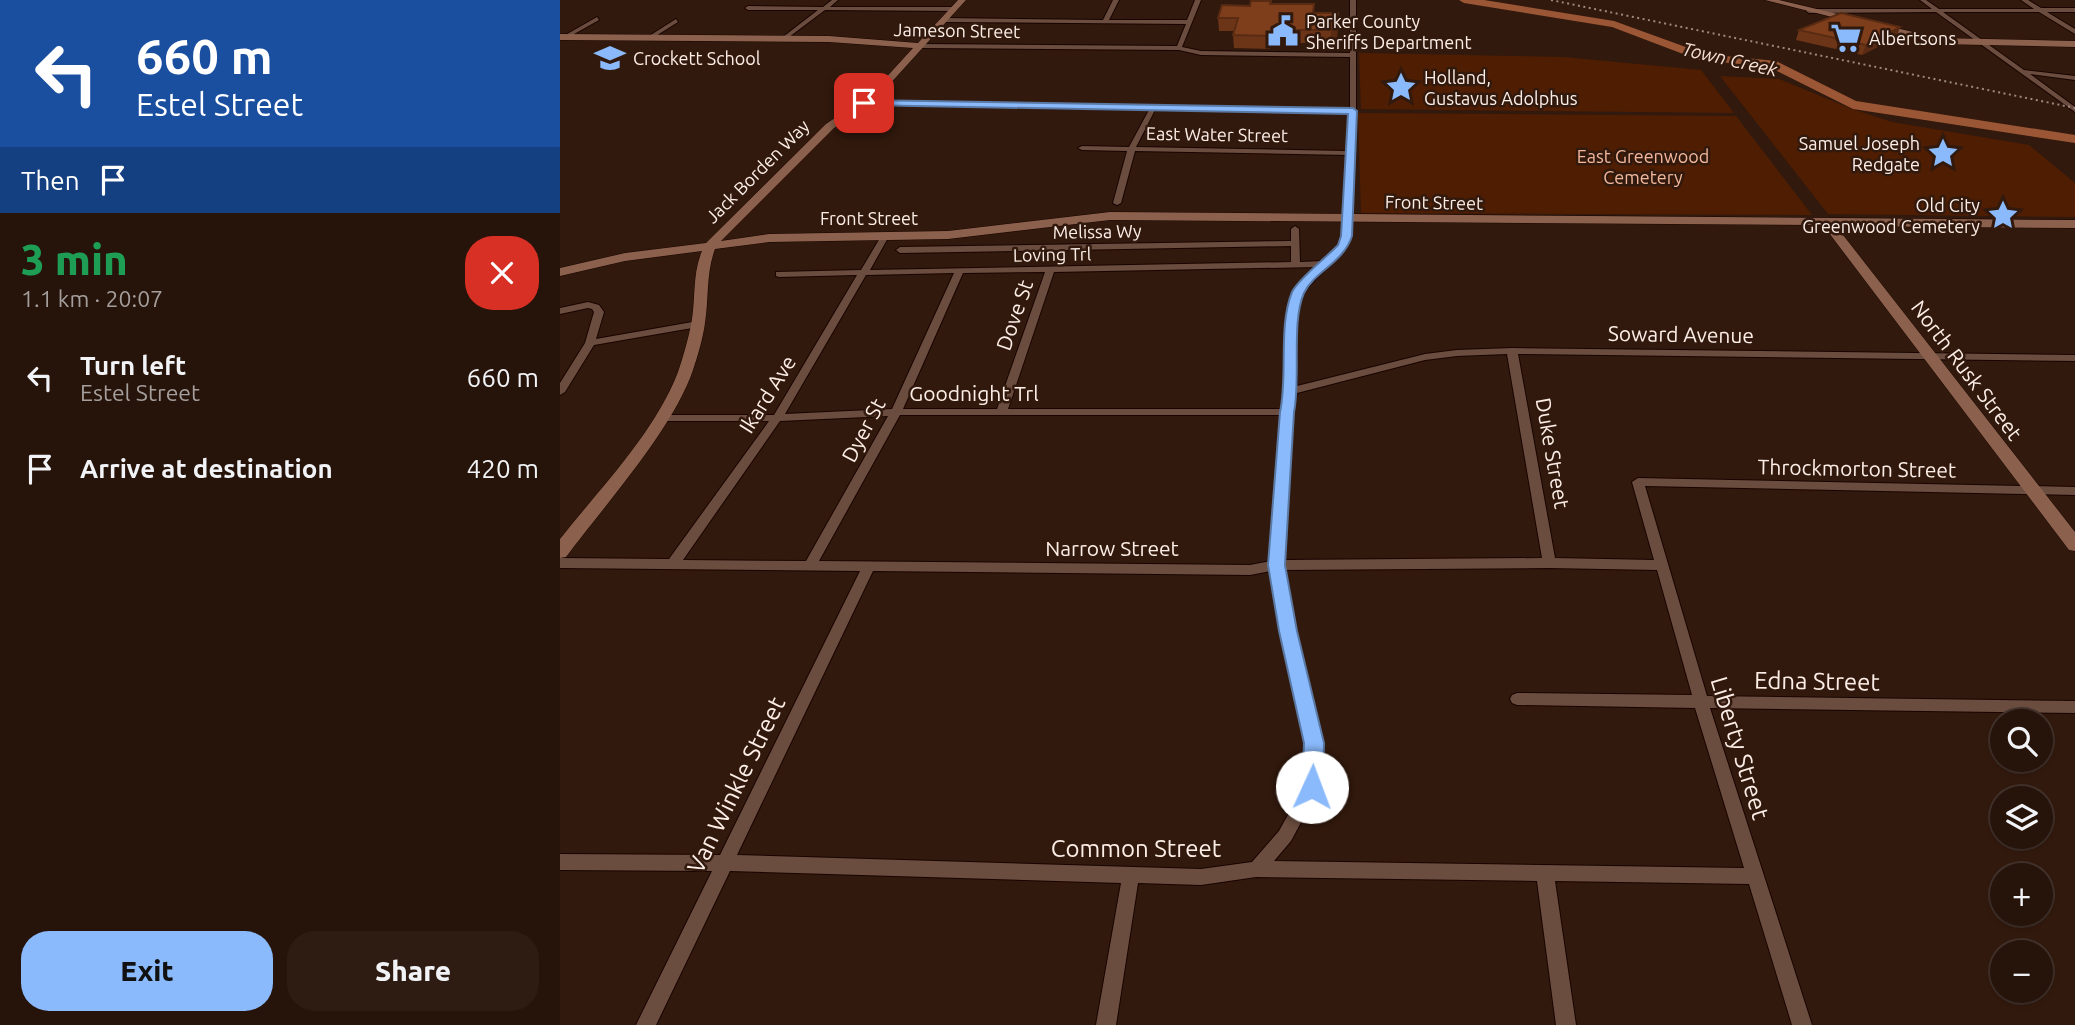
<!DOCTYPE html>
<meta charset="utf-8">
<style>
body{margin:0;font-family:Ubuntu,sans-serif;background:#2e1c13;color:#f1f3f6;height:100vh;display:flex;flex-direction:column;font-size:26px;white-space:nowrap}
*{box-sizing:border-box;margin:0}
p{font-size:23px;color:#a49e9c}
.icon{flex:none;width:38px;height:38px;fill:none;stroke:currentColor;stroke-width:2;stroke-linecap:round;stroke-linejoin:round}
.map{position:relative;flex:1;overflow:hidden}
.details{display:flex;flex-direction:column;background:#26130a;width:560px}
.details>*{flex:none}
.hud{background:#1a4fa0;color:#fff;overflow:hidden}
.fabs{position:absolute;left:1430px;top:709px;display:grid;gap:14px}
.fabs a{display:grid;place-items:center;width:63px;height:63px;border-radius:50%;background:#26130a;box-shadow:0 2px 5px #0004,0 0 0 2px #42322b;font-size:35px}
.pin{position:absolute;display:grid;place-items:center;width:60px;height:60px;color:#fff;margin:-30px;border-radius:14px;box-shadow:0 4px 10px #0006}
.me{position:absolute;width:77px;margin:-38px;rotate:2deg;stroke-linejoin:round;filter:drop-shadow(0 0 5px #0008)}
.turn{display:flex;align-items:center;gap:24px;height:147px;padding:0 21px;font-size:32px}
.turn .icon{width:91px;height:91px;stroke-width:2.5}
.turn b{display:block;font-size:49px;line-height:60px}
.then{display:flex;align-items:center;height:66px;padding:0 21px;background:#0003;gap:14px;font-size:26px}
.round{display:grid;place-items:center;flex:none;width:74px;height:74px;border-radius:28px;background:#2e1c13}
.overview{display:flex;align-items:center;justify-content:space-between;height:119px;padding:0 21px}
h1{font-size:42px;font-weight:800;line-height:52px;color:#1e9e55}
.primary-button{display:flex;gap:14px;margin-top:auto;padding:14px 21px}
.primary-button a{flex:1;height:80px;border-radius:28px;background:#8abafc;color:#111;font-size:28px;font-weight:800;line-height:80px;text-align:center}
.primary-button a+a{background:#2e1c13;color:#f1f3f6}
ul{padding:0;list-style:none}
li{display:flex;align-items:center;gap:21px;height:91px;padding:0 21px}
li div{flex:1}
li b{display:block;font-size:26px}
li em{font-style:normal}
main{display:flex;flex:1;min-height:0}
.map>svg:first-child{display:block}
.green{fill:#4f1e02}
.lines{fill:none;stroke-linecap:round;stroke-linejoin:round}
.river{fill:#9b5735;fill-rule:evenodd}
.street-casing{stroke:#190400;stroke-width:2}
.secondary-casing{stroke:#190400;stroke-width:1}
.street{fill:#6a4d3f;fill-rule:evenodd}
.secondary{fill:#8b614d;fill-rule:evenodd}
.rail{stroke:#9c897f;stroke-width:2;stroke-dasharray:2 3.5;stroke-linecap:butt}
.wall{fill:#6d3517}
.shaded-wall{fill:#592b13}
.building{fill:#7f3e1b;stroke:#592b13;stroke-width:2}
.route{fill:#8abafc;stroke:#5a79a4;stroke-width:2}
.labels{text-anchor:middle;dominant-baseline:central;stroke-width:5;stroke-linejoin:round;paint-order:stroke}
.far-poi-label{font-size:18px;fill:#fceee7;stroke:#32190d;text-anchor:start}
.far-street-label{font-size:18px;fill:#fceee7;stroke:#32190d}
.far-park-label{font-size:18px;fill:#f3b89c;stroke:#32190d}
.far-water-label{font-size:19px;font-style:italic;fill:#f4dfd5;stroke:#32190d}
.street-label{font-size:21px;fill:#fceee7;stroke:#32190d}
.near-street-label{font-size:24px;fill:#fceee7;stroke:#32190d}
</style>
<main>
<section class="details">
<div class="hud">
<div class="turn"><svg class="icon" aria-label="left" viewBox="0 0 24 24"><path d="M17 20v-9H6M10 6l-5 5 5 5"/></svg><div><b>660 m</b>Estel Street</div></div>
<div class="then">Then<svg class="icon" aria-label="arrive" viewBox="0 0 24 24"><path d="M6 21V4h12l-3 4 3 4H6"/></svg></div>
</div>
<div class="overview"><div><h1>3 min</h1><p>1.1 km · 20:07</p></div><a class="round" style="background:#d93025;color:#fff"><svg class="icon" aria-label="close" viewBox="0 0 24 24"><path d="M6 6l12 12M18 6L6 18"/></svg></a></div>
<ul>
<li><svg class="icon" aria-label="left" viewBox="0 0 24 24"><path d="M17 20v-9H6M10 6l-5 5 5 5"/></svg><div><b>Turn left</b><p>Estel Street</p></div><em>660 m</em></li>
<li><svg class="icon" aria-label="arrive" viewBox="0 0 24 24"><path d="M6 21V4h12l-3 4 3 4H6"/></svg><div><b>Arrive at destination</b></div><em>420 m</em></li>
</ul>
<div class="primary-button"><a>Exit</a><a>Share</a></div>
</section>
<div class="map">
<svg width="1515" height="1025" viewBox="0 0 1515 1025">
<rect width="100%" height="100%" fill="#32190d"/>
<g class="green">
<polygon points="799,53 1003,57 1141,70 1174,113 801,109"/>
<polygon points="1160,76 1219,79 1292,109 1332,122 1469,145 1515,183 1515,217 1268,214"/>
<polygon points="798,113 1176,116 1252,215 801,213"/>
</g>
<g class="lines">
<polygon class="river" points="899,0 924,0 1054,21 1145,54 1216,61 1296,101 1515,135 1515,143 1293,109 1209,67 1139,60 1052,27 904,3"/>
<g class="street-casing">
<g id="street">
<polygon points="272,0 278,0 270,7 394,7 397,9 394,11 265,10 225,40 223,37 258,10 188,10 185,8 188,6 263,7"/>
<path d="M553 0H559L549 20H627L635 0H641L622 47 641 51 790 53V0H796V111L791 236C782 258 760 271 746 290 733 306 737 365 737 386L865 354 897 350 952 348 1515 355V361L958 354 995 558 1094 560 1072 482 1078 478 1515 487V495L1085 486 1147 696 1515 701V713L1150 708 1252 1025H1232L1189 884 995 881 1016 1025H996L977 881 696 877 641 885 578 883 556 1025H536L561 883 170 871 96 1025H76L152 871 0 870V854L160 855 300 571 0 568V558L109 559 209 421H101L96 418 101 415H214L297 275 219 277 216 276V272L301 270 320 238 324 235 328 238 310 270 731 262V246L340 253 336 250 340 247 731 241V229L735 226 739 229 740 262 763 261 779 245 783 236 787 155 575 151 561 203 557 205 553 203 567 151 522 150 518 148 522 146 569 147 589 110 304 105 301 103 304 101 790 109V57L641 55 619 50 360 48 357 46 360 44 617 46 626 24 384 22 381 20 384 18 543 20ZM595 110 789 113 787 151 576 147ZM758 267C751 274 740 282 735 290 721 315 730 376 722 409H448L494 272ZM485 272 437 409H343L403 273ZM394 273 332 409 225 414 306 275ZM947 354 982 558 724 560 732 412 737 393 865 360 897 356ZM340 415H721L711 561 690 565 259 561ZM328 416 246 561 123 560 220 421ZM989 568 1097 570 1132 695 957 693 952 695 950 699 952 703 957 705 1135 708 1184 868 714 861 731 841 760 787 762 743 735 631 724 570ZM313 571 690 575 711 571 721 631 746 743 744 786 719 831 692 862 641 869 177 855Z"/>
<polygon points="1360,0 1366,0 1379,9 1474,9 1461,0 1468,0 1481,8 1515,8 1515,12 1487,12 1515,29 1515,34 1479,12 1383,12 1464,70 1515,76 1515,80 1470,74 1515,107 1515,112 1376,12 1249,13 1246,11 1249,9 1372,9"/>
<polygon points="37,17 39,20 7,38 2,37"/>
<polygon points="116,19 118,22 91,39 86,38"/>
<polygon points="28,302 39,305 44,312 36,339 138,321 143,324 138,327 34,345 5,392 0,395 0,383 25,343 34,312 32,309 28,308 0,314 0,308"/>
</g>
</g>
<g class="secondary-casing">
<g id="secondary">
<path d="M398 0H406L318 97 274 128 161 241 209 234 388 231 550 212 1515 220V228L1276 226 1515 532V551L1509 550 1263 225 550 220 388 239 209 242 155 249C146 273 149 298 145 323 143 338 138 355 133 370 113 429 45 505 6 557L0 558V539C41 487 94 434 118 372 123 357 128 340 131 325 136 300 132 274 142 251L65 261 0 276V268L65 253 146 243 266 124 312 93 353 48 269 42 0 40V34L269 36 358 43Z"/>
<polygon points="1205,0 1219,0 1378,38 1515,41 1515,47 1378,44"/>
</g>
</g>
<use href="#street" class="street"/>
<use href="#secondary" class="secondary"/>
<polyline class="rail" points="991,0 1515,108"/>
</g>
<g class="wall">
<polygon points="711,4 754,13 778,13 777,41 771,43 736,43 736,46 711,46 710,49 674,48 673,35 674,31 659,31 658,18"/>
<polygon points="1239,30 1337,37 1302,55 1236,40"/>
</g>
<g class="shaded-wall">
<polygon points="778,13 777,41 771,43 771,30"/>
<polygon points="1340,27 1337,37 1302,55 1306,45"/>
</g>
<g class="building">
<polygon points="691,1 711,1 710,4 754,4 753,13 778,13 777,28 771,30 736,30 736,33 710,33 710,36 673,35 678,18 658,18 662,5 690,6"/>
<polygon points="1281,13 1340,27 1306,45 1239,30"/>
</g>
<path class="route" d="M304 100 793 108 797 111 792 236C784 262 754 272 744 293 731 322 741 378 734 412L725 565 737 631 764 743 763 787 760 794 752 797 745 794 742 787 744 743 719 631 708 565 720 412C728 375 718 326 732 292 738 279 767 257 778 245L781 236 788 114 301 105 300 103Z"/>
<defs>
<g id="civic-bare" transform="scale(2.415)"><path d="M-.6-6.5H3V-4.5H.6V-3L4-1V1h2V6H-6V1h2V-1L-.6-3ZM-1.2 2.5V6h2.4V2.5Z" fill="#8abafc" stroke="#32190d" stroke-width="2.5" paint-order="stroke"/></g>
<g id="supermarket-bare" transform="scale(2.415)"><path d="M-6-5.5h2.5l.6 2H6L4.5 2H-2.5L-4.4-4H-6ZM-1.5 3.2a1.3 1.3 0 1 0 .1 0ZM3 3.2a1.3 1.3 0 1 0 .1 0Z" fill="#8abafc" stroke="#32190d" stroke-width="2.5" paint-order="stroke"/></g>
<g id="school-bare" transform="scale(2.415)"><path d="M0-5L7-2L0 1L-7-2ZM-4 1L0 2.5L4 1V4Q0 6-4 4Z" fill="#8abafc" stroke="#32190d" stroke-width="2.5" paint-order="stroke"/></g>
<g id="sight-bare" transform="scale(2.415)"><path d="M0-6L1.8-2.2L6-1.7L2.9 1.2L3.7 5.4L0 3.3L-3.7 5.4L-2.9 1.2L-6-1.7L-1.8-2.2Z" fill="#8abafc" stroke="#32190d" stroke-width="2.5" paint-order="stroke"/></g>
</defs>
<g fill-rule="evenodd">
<use href="#civic-bare" x="723" y="31"/>
<use href="#supermarket-bare" x="1286" y="38"/>
<use href="#school-bare" x="50" y="58"/>
<use href="#sight-bare" x="841" y="87"/>
<use href="#sight-bare" x="1383" y="153"/>
<use href="#sight-bare" x="1443" y="215"/>
</g>
<g class="labels">
<g class="far-poi-label">
<text x="746" y="21">Parker County<tspan x="746" dy="21">Sheriffs Department</tspan></text>
<text x="1309" y="38">Albertsons</text>
<text x="73" y="58">Crockett School</text>
<text x="864" y="77">Holland,<tspan x="864" dy="21">Gustavus Adolphus</tspan></text>
<text x="1360" y="143" text-anchor="end">Samuel Joseph<tspan x="1360" dy="21">Redgate</tspan></text>
<text x="1420" y="205" text-anchor="end">Old City<tspan x="1420" dy="21">Greenwood Cemetery</tspan></text>
</g>
<g class="far-street-label">
<text transform="translate(397 30) rotate(1)">Jameson Street</text>
<text transform="translate(657 134) rotate(1)">East Water Street</text>
<text transform="translate(197 171) rotate(-45)">Jack Borden Way</text>
<text transform="translate(874 202) rotate(1)">Front Street</text>
<text x="309" y="218">Front Street</text>
<text transform="translate(537 231) rotate(-1)">Melissa Wy</text>
<text transform="translate(492 254) rotate(-1)">Loving Trl</text>
</g>
<g class="far-park-label">
<text x="1083" y="156">East Greenwood<tspan x="1083" dy="21">Cemetery</tspan></text>
</g>
<g class="far-water-label">
<text transform="translate(1170 59) rotate(13)">Town Creek</text>
</g>
<g class="street-label">
<text transform="translate(454 315) rotate(-71)">Dove St</text>
<text transform="translate(1121 334) rotate(1)">Soward Avenue</text>
<text transform="translate(1407 370) rotate(53)">North Rusk Street</text>
<text x="414" y="393">Goodnight Trl</text>
<text transform="translate(207 394) rotate(-58)">Ikard Ave</text>
<text transform="translate(303 430) rotate(-62)">Dyer St</text>
<text transform="translate(993 453) rotate(80)">Duke Street</text>
<text transform="translate(1297 468) rotate(1)">Throckmorton Street</text>
<text x="552" y="548">Narrow Street</text>
</g>
<g class="near-street-label">
<text transform="translate(1257 681) rotate(1)">Edna Street</text>
<text transform="translate(1180 748) rotate(73)">Liberty Street</text>
<text transform="translate(176 785) rotate(-64)">Van Winkle Street</text>
<text x="576" y="848">Common Street</text>
</g>
</g>
</svg>
<div class="fabs">
<a><svg class="icon" aria-label="search" viewBox="0 0 24 24"><circle cx="10" cy="10" r="6"/><path d="M15 15l6 6"/></svg></a>
<a><svg class="icon" aria-label="layers" viewBox="0 0 24 24"><path d="M12 4l9 5-9 5-9-5zM3 14l9 5 9-5"/></svg></a>
<a>+</a>
<a>−</a>
</div>
<div class="pin" style="left:304px;top:103px;background:#d93025"><svg class="icon" aria-label="arrive" viewBox="0 0 24 24"><path d="M6 21V4h12l-3 4 3 4H6"/></svg></div>
<svg class="me" style="left:752px;top:787px" viewBox="-20 -20 40 40"><circle r="19" fill="#fff"/><path d="M0-13L10 11 0 6-10 11z" fill="#8abafc"/></svg>
</div>
</main>
